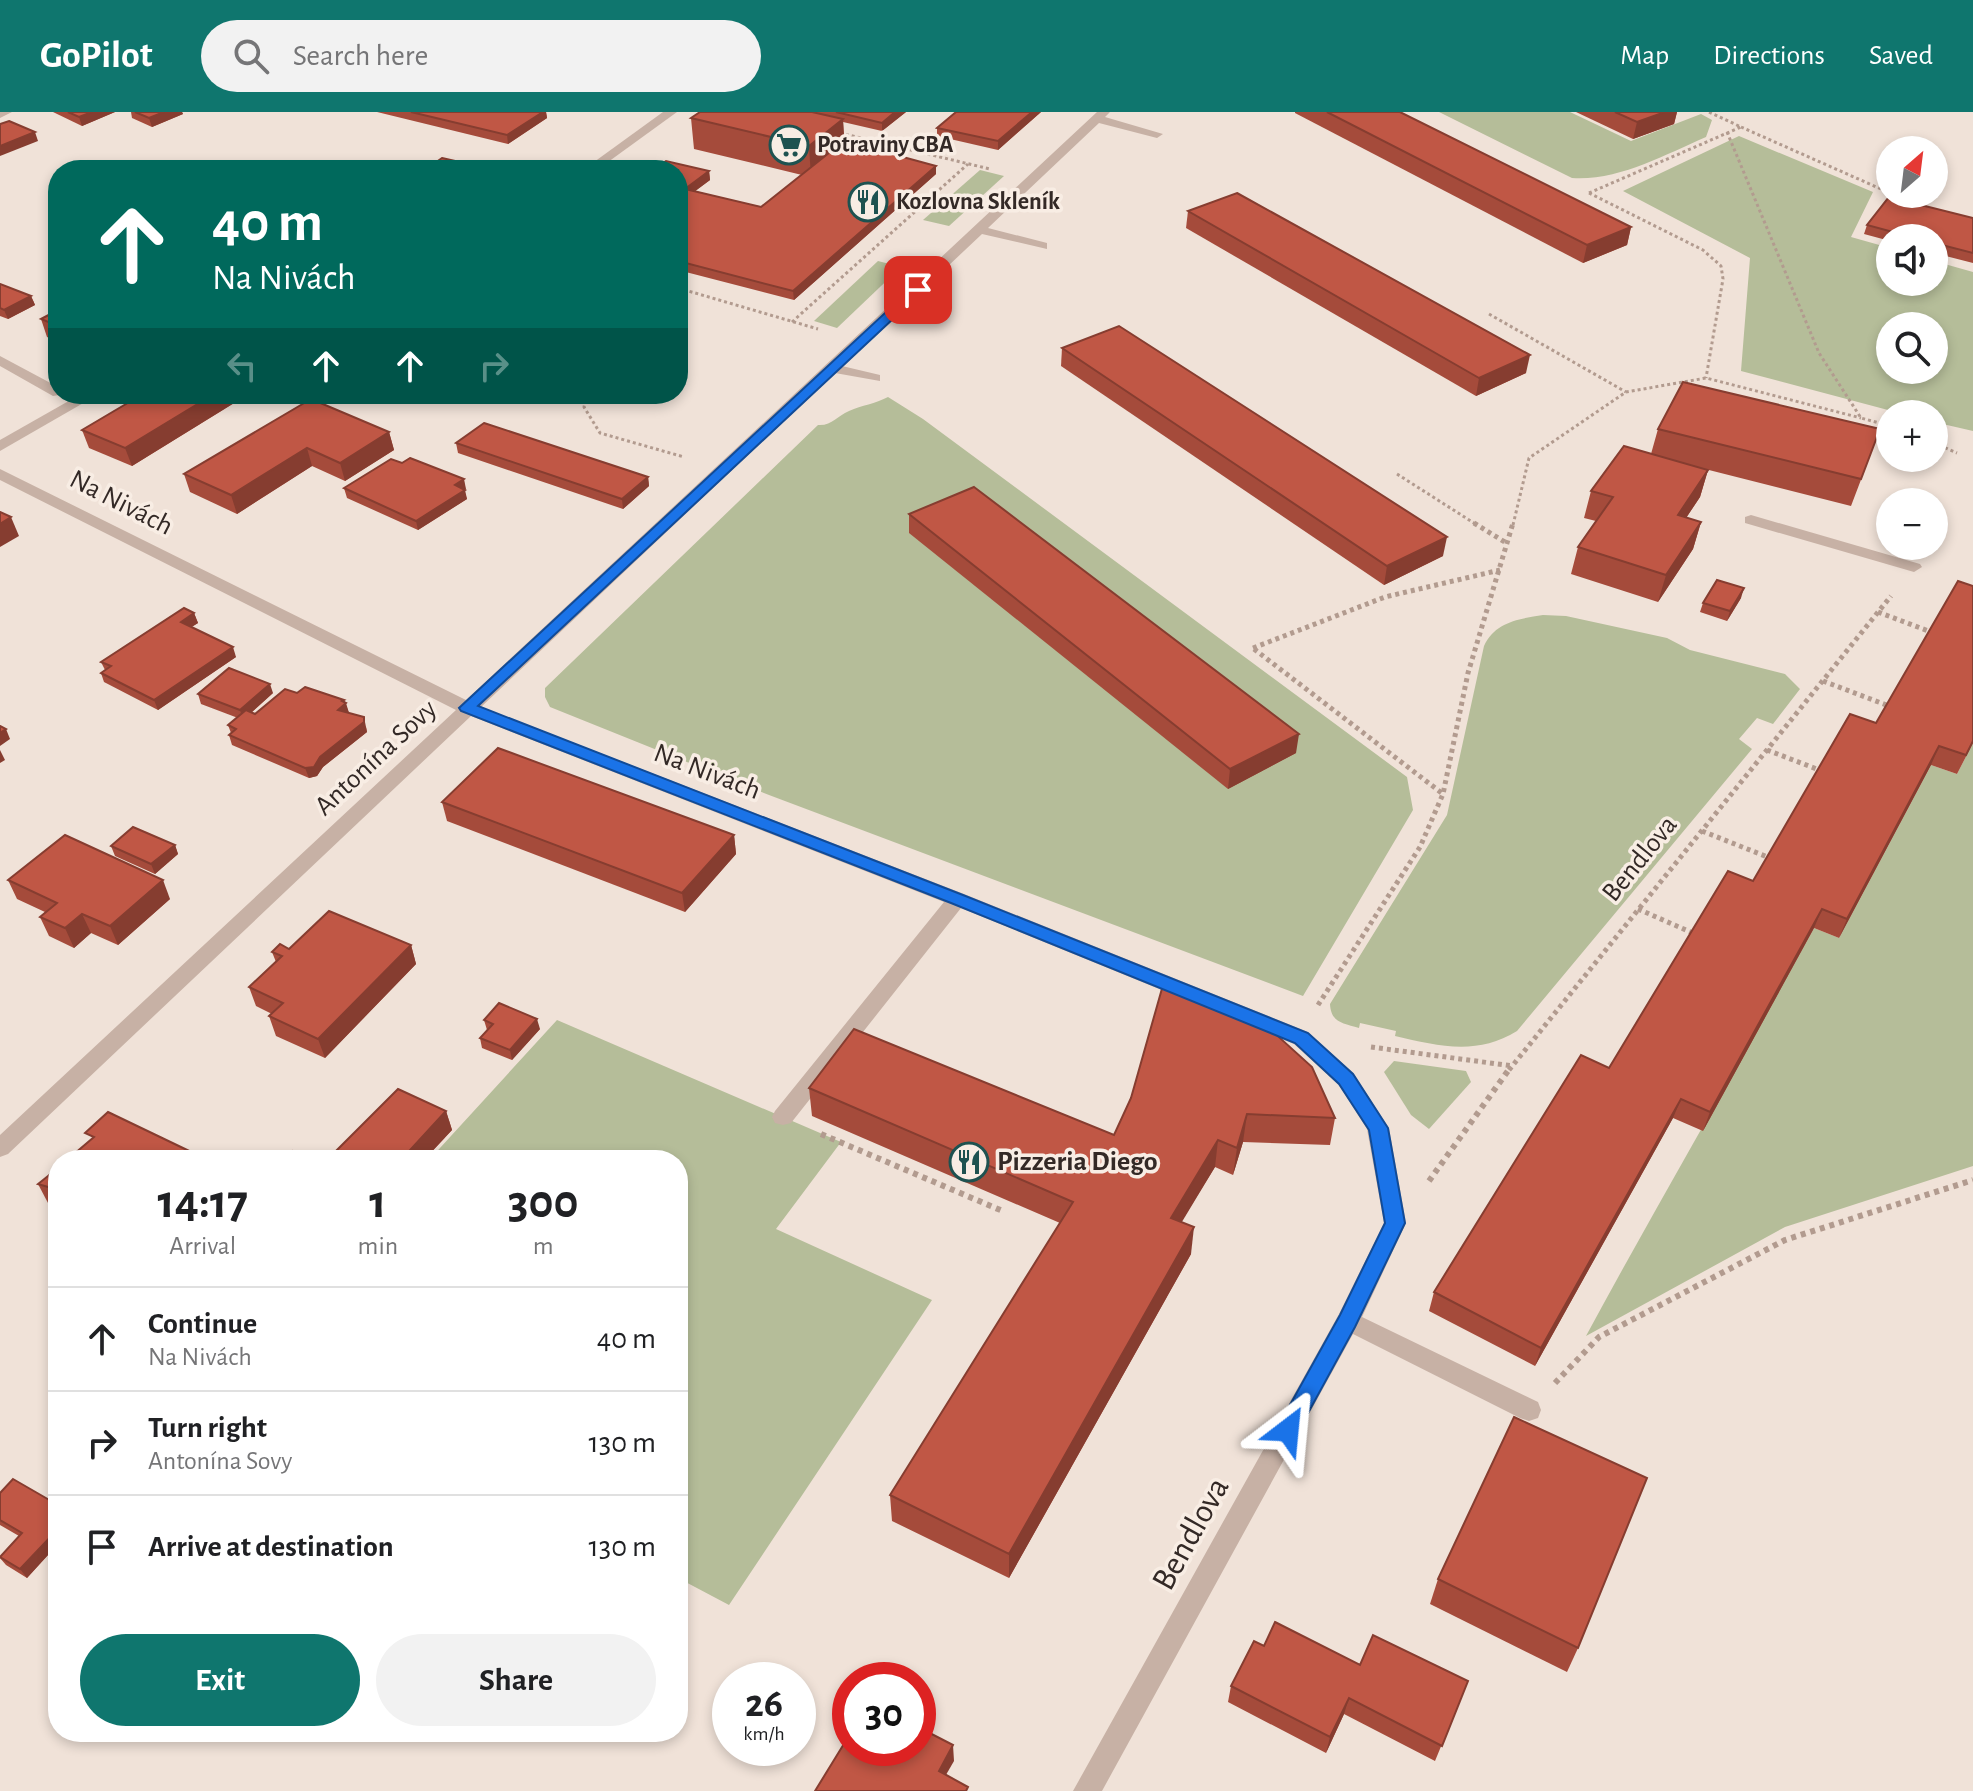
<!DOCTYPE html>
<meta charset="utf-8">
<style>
body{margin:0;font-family:"Alegreya Sans",sans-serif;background:#f2f2f2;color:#202124;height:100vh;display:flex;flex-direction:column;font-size:30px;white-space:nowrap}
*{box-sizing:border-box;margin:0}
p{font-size:26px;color:#757577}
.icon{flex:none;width:44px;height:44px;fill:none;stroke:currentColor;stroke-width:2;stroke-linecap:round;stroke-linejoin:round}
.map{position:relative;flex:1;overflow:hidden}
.drawer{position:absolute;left:48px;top:1038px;width:640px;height:592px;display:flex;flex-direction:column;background:#fff;border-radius:32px;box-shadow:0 4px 12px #0003}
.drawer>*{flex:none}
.top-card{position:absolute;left:48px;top:48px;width:640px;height:244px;border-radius:32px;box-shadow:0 4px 12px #0003;background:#00695c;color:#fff;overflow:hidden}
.needle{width:52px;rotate:28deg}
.controls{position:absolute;left:1876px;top:24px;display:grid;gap:16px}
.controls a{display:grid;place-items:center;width:72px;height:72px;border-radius:50%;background:#fff;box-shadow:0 4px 12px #0003;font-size:40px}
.speed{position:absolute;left:712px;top:1550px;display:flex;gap:16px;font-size:40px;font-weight:700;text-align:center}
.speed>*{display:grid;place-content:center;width:104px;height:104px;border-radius:50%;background:#fff;box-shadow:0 4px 12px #0003;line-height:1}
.speed small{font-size:20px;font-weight:400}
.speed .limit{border:12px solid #d22;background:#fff;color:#111}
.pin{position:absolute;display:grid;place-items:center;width:68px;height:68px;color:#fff;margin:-34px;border-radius:16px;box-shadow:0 4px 12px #0006}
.me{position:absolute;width:88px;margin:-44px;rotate:29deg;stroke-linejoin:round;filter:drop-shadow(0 0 6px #0008)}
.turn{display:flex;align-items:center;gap:28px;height:168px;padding:0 32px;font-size:36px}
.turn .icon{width:104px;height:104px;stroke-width:2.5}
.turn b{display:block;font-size:56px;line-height:68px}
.lanes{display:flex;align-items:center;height:76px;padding:0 32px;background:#0003;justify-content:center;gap:40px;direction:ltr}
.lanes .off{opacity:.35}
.eta{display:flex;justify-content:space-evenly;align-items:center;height:136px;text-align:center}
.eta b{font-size:48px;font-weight:700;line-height:56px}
.button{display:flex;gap:16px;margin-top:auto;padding:16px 32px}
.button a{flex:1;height:92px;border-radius:48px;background:#0f766e;color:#fff;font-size:32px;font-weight:700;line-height:92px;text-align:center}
.button a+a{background:#f2f2f2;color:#202124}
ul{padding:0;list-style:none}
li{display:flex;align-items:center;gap:24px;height:104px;padding:0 32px;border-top:2px solid #e0e0e0}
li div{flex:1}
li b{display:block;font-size:30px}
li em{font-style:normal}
header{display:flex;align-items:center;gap:48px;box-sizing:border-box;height:112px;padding:0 40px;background:#0f766e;color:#fff}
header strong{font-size:38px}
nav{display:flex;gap:44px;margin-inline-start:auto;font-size:28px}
.search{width:560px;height:72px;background:#f2f2f2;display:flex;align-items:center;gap:20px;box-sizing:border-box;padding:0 28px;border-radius:44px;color:#757577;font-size:30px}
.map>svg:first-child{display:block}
.green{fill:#b5bd99;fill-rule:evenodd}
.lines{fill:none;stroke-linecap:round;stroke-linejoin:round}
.path-far2{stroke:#b29b8f;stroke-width:3;stroke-dasharray:3 3;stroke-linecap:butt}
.path-far1{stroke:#b29b8f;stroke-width:5;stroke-dasharray:4 4;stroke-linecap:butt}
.path{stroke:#b29b8f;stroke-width:6;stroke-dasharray:5 5;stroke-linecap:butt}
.minor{fill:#c7b1a5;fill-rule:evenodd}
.wall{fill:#a54b3b}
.shaded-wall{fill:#863d30}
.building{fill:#c05745;stroke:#863d30;stroke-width:2}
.route{fill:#1a73e8;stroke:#114b97;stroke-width:2}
.labels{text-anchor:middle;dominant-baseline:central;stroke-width:7;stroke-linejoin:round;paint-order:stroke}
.far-poi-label{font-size:24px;font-weight:bold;fill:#332926;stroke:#f8ede4;text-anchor:start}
.street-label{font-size:28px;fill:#332926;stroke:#f8ede4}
.poi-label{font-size:28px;font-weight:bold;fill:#332926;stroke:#f8ede4;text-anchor:start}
.near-street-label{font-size:34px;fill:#332926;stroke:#f8ede4}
</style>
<header>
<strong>GoPilot</strong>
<div class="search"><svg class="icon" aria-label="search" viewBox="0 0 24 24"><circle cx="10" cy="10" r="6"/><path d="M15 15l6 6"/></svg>Search here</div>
<nav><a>Map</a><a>Directions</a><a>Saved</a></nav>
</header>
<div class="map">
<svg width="1973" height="1679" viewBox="0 0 1973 1679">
<rect width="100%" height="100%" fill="#f0e2d8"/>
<g class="green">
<path d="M1439 0H1570L1631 29 1701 2 1712 8 1706 25C1664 43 1619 69 1572 66Z"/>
<path d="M1739 24 1873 80 1851 125 1890 136V170H1934V149L1973 160V319L1934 310V302H1903L1741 259 1750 146 1623 79ZM1890 214H1934V258H1890Z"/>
<polygon points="980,58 1004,64 949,114 923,108"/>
<polygon points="878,149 901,155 837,216 814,209"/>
<path d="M888 285 923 307 1407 665 1413 698 1303 884 769 683 550 595 545 585V576L818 313C832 314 837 304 849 299 862 293 875 292 888 285Z"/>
<path d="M1543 503 1566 504 1667 526 1690 538 1785 562 1800 577 1773 612 1757 606 1739 627 1752 637 1517 919C1477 944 1438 934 1395 924L1396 919 1360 911 1359 916C1343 911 1331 911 1330 892L1447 703 1484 534C1495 510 1518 507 1543 503Z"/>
<path d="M1973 631V1054L1785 1115 1586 1224C1660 1087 1739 953 1814 816L1839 826 1931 653 1957 662Z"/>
<polygon points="557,908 841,1030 776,1117 932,1188 729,1493 678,1466 678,1048 429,1048"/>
<polygon points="1394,949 1466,959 1471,970 1429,1017 1411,1003 1384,960"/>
</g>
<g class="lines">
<g class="path-far2">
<polyline points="1741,15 1890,81"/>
<polyline points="1727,20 1819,241 1861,306 1890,314"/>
<polyline points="840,21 990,57"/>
<polyline points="1589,81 1703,138 1721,154 1723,167 1706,266"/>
<polyline points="1589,81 1741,15 1709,0"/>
<polyline points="1892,82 1901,86"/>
<polyline points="678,176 818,217"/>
<polyline points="1489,202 1626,280"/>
<polyline points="792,210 968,52"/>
<polyline points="587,282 584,295 600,321 684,345"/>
<polyline points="1934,331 1957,341"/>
<polyline points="1397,362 1477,413"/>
<polyline points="1513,413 1529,346 1626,280 1706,266 1861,306"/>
</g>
<g class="path-far1">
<polyline points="1474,411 1508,432"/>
<polyline points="1878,500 1931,520"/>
<polyline points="1253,536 1385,485 1500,458"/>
<polyline points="1254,537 1443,682"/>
<polyline points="1823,569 1889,594"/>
<polyline points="1767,638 1822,659"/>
<polyline points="1702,719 1770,746"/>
<polyline points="1638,797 1695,822"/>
<polyline points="1318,893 1420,735 1443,682 1468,561 1513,411"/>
<polyline points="1371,935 1513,954"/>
<polyline points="1509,958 1891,484"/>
</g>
<g class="path">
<polyline points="821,1022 1005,1100"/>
<polyline points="1429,1069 1510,956"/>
<polyline points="1555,1271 1599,1225 1785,1128 1973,1068"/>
</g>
<g class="minor">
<polygon points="0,0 12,0 0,6"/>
<polygon points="663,0 677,0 597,58 583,58"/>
<polygon points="1097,0 1110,0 1105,5 1163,22 1157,26 1099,11 988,116 1047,131 1047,137 982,122 842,254 880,263 880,269 835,261 481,595 964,782 1308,920 1353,961 1389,1016 1406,1111 1362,1205 1538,1290 1541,1298 1538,1306 1529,1309 1520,1306 1353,1222 1102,1679 1073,1679 1339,1202 1384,1111 1367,1017 1339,973 1294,932 961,796 791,1011 783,1013 775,1011 772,1005 775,999 944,790 471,604 8,1042 0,1045 0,1023 456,598 0,368 0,357 466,588"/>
<polygon points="0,244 58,275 58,282 65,282 53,284 0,254"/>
<polygon points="81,282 99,282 0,339 0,328"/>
<polygon points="1751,403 1920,452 1922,455 1914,460 1745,411 1745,405"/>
</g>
</g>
<g class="wall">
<polygon points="53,0 115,0 82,14"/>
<polygon points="131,0 182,0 183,2 152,15 132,6"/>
<polygon points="377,0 546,0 547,6 508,32"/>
<polygon points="700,0 906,0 882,19 843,10 844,29 936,54 936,62 794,188 678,158 678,58 709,59 710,68 695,79 761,95 802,63 694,37 691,6"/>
<polygon points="956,0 1041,0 998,38 937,24 937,16"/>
<polygon points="1295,0 1400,0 1631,115 1627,133 1583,151 1295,1"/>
<polygon points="1576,0 1677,0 1674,12 1633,27"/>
<polygon points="1188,99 1526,261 1476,284 1186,116"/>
<polygon points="1973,106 1973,151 1934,141 1934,126 1890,126 1890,129 1864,122 1867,113"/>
<polygon points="0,172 31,184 35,193 8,207 0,204"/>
<polygon points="58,198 58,230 47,225 41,207"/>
<polygon points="1062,236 1443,444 1384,473 1061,254"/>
<polygon points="517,282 539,282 531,287"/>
<polygon points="239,288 132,354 89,336 82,318"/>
<polygon points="1658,317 1870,344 1851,394 1701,356 1708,358 1700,385 1686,406 1701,410 1693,437 1658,490 1571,462 1578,435 1596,409 1584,406 1591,379 1651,342"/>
<polygon points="389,320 394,338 345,369 312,354 237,402 190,380 184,362"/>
<polygon points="456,331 648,365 649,374 623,397 458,341"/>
<polygon points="344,376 466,377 464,378 467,387 418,418 347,386"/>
<polygon points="909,402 1296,641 1228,677 909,421"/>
<polygon points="1973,474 1973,631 1957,662 1931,653 1839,826 1814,816 1703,1019 1673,1006 1535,1254 1429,1199 1434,1180 1876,611"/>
<polygon points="1741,486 1727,509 1700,500 1703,491"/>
<polygon points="194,501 198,511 191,515 236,545 158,598 104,570 101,561 105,558 101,550"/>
<polygon points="273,581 252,600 255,602 297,581 344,588 349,601 366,615 367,620 323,655 317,664 309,666 232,633 229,623 231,621 228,613 238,606 201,592 198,582"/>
<polygon points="442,690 734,723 736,742 685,800 447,709"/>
<polygon points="175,733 178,742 155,762 115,744 111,734"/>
<polygon points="8,768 170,787 118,833 91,821 74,836 49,824 40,805 45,800 17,787"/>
<polygon points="411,833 416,852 325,946 276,924 269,904 272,902 256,894 249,875 276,850 272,840 289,837"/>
<polygon points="484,908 540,917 512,948 482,936 480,926 487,918"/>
<polygon points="1270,917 1335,1006 1330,1033 1243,1030 1233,1063 1215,1055 1181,1110 1191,1142 1009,1466 892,1409 890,1383 1060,1111 812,1004 809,976 1114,1023"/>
<polygon points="446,999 452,1018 424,1048 336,1048 333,1042"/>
<polygon points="58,1056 58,1094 48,1091 38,1072"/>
<polygon points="0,1381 58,1393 58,1432 27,1466 6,1453 0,1446 19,1424 0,1413"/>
<polygon points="1438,1467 1578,1536 1567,1560 1430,1492"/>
<polygon points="1264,1534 1360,1553 1468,1569 1435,1649 1344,1602 1326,1641 1228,1590 1231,1574"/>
</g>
<g class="shaded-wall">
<polygon points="92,0 115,0 82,14 79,5"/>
<polygon points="164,0 182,0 183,2 152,15 149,6"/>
<polygon points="543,0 546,0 547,6 508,32 507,23"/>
<polygon points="895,0 906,0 882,19 882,11"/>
<polygon points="1032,0 1041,0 998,38 998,29"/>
<polygon points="1665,0 1677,0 1674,12 1633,27 1637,10"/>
<polygon points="843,7 845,38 811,65 809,34"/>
<polygon points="35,20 38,29 0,44 0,34"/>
<polygon points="936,54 936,62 794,188 793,179"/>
<polygon points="709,59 710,68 686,86 685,77"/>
<polygon points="1631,115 1627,133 1583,151 1587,133"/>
<polygon points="31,184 35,193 8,207 4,198"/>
<polygon points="1530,243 1526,261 1476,284 1479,266"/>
<polygon points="214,282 237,282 239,288 132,354 125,336"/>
<polygon points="530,282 539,282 531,287"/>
<polygon points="389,320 394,338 345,369 340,351"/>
<polygon points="307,336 312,354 237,402 231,383"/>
<polygon points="1708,358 1700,385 1670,430 1678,403"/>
<polygon points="648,365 649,374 623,397 622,387"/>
<polygon points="464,367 466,377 457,383 455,373"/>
<polygon points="465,378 467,387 418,418 416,409"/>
<polygon points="11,405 19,424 0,435 0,412"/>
<polygon points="1701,410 1693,437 1658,490 1666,463"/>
<polygon points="1447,425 1443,444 1384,473 1387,454"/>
<polygon points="1744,476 1741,486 1727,509 1730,499"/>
<polygon points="194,501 198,511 184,520 181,510"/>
<polygon points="233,535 236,545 158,598 154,588"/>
<polygon points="270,572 273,581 243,608 240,598"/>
<polygon points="344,588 345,592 346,591 349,601 338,598"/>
<polygon points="364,605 367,620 323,655 317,664 309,666 305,656 320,645"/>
<polygon points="6,617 10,627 0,634 0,621"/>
<polygon points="1299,622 1296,641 1228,677 1230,657"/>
<polygon points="1939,634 1931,653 1839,826 1847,807"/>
<polygon points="0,638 5,648 0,651"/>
<polygon points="734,723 736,742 685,800 682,781"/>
<polygon points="175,733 178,742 155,762 151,752"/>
<polygon points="163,768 170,787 118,833 110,814"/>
<polygon points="1822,797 1814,816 1703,1019 1710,1000"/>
<polygon points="82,802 91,821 74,836 65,816"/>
<polygon points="411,833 416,852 325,946 318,927"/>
<polygon points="537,907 540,917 512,948 510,938"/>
<polygon points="1681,987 1673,1006 1535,1254 1541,1236"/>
<polygon points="446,999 452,1018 424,1048 401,1048"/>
<polygon points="1247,1002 1243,1030 1233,1063 1237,1036"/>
<polygon points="1218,1028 1215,1055 1168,1133 1171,1106"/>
<polygon points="1194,1115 1191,1142 1009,1466 1009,1442"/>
<polygon points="58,1417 58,1432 27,1466 20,1457"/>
<polygon points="1349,1586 1344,1602 1326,1641 1330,1625"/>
<polygon points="953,1633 954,1649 939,1675 939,1659"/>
</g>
<g class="building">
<polygon points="68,0 92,0 79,5"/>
<polygon points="135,0 164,0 149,6"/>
<polygon points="411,0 543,0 507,23"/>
<polygon points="700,0 812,0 843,7 809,34 691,6"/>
<polygon points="836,0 895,0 882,11"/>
<polygon points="956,0 1032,0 998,29 937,16"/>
<polygon points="1327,0 1400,0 1631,115 1587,133"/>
<polygon points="1615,0 1665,0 1637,10"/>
<polygon points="9,9 35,20 0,34 0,12"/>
<polygon points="844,29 936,54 793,179 678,149 678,58 653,58 666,49 709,59 685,77 761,95"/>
<polygon points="442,46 477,54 471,58 425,58"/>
<polygon points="219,53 231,57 241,53 255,58 209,58"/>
<polygon points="1237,81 1530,243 1479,266 1188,99"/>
<polygon points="1889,85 1973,106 1973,141 1934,131 1934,126 1915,126 1867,113"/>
<polygon points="0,172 31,184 4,198 0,196"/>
<polygon points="58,198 58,214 41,207"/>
<polygon points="1119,214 1447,425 1387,454 1062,236"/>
<polygon points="1683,270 1880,317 1861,367 1658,317"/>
<polygon points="143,282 214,282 125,336 82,318"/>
<polygon points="311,287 389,320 340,351 307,336 231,383 184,362"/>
<polygon points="484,311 648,365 622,387 456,331"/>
<polygon points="1624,334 1708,358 1678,403 1701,410 1666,463 1578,435 1613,385 1591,379"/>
<polygon points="410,346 464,367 455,373 465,378 416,409 344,376 391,347 402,351"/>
<polygon points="974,375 1299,622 1230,657 909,402"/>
<polygon points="0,400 11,405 0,412"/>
<polygon points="1717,468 1744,476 1730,499 1703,491"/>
<polygon points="1958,469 1973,474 1973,629 1966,643 1939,634 1847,807 1822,797 1710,1000 1681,987 1541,1236 1434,1180 1581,943 1609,956 1728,759 1753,769 1850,602 1876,611"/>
<polygon points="184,496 194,501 181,510 233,535 154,588 101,561 111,554 101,550"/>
<polygon points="229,556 270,572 240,598 198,582"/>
<polygon points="305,575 344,588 342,589 346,591 338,598 364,605 364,610 320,645 314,655 305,656 229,623 236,617 228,613 246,598 255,602 285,577 297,581"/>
<polygon points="0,614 6,617 0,621"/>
<polygon points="498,636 734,723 682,781 442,690"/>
<polygon points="133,715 175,733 151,752 111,734"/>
<polygon points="65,723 163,768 110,814 82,802 65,816 40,805 57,791 8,768"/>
<polygon points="329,799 411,833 318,927 269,904 283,891 249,875 282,844 272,840 280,832 289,837"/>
<polygon points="1163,873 1230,898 1270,917 1312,955 1335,1006 1247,1002 1237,1036 1218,1028 1171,1106 1194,1115 1009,1442 890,1383 1073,1090 809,976 854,917 1114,1023 1131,986"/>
<polygon points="499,891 537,907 510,938 480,926 493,912 484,908"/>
<polygon points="398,977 446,999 401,1048 347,1048 333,1042"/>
<polygon points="108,1000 208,1048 67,1048 94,1025 85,1021"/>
<polygon points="293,1039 314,1048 284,1048"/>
<polygon points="58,1056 58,1078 38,1072"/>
<polygon points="1514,1305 1647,1366 1578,1536 1438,1467"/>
<polygon points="13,1367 58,1393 58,1417 20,1457 0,1445 22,1421 0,1408 0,1381"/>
<polygon points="1275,1510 1360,1553 1373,1523 1468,1569 1442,1634 1349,1586 1330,1625 1231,1574 1254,1529 1264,1534"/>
<polygon points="918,1615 953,1633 939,1659 968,1675 966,1679 815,1679 850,1622 850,1636 918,1636"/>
</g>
<polygon class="route" points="913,175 924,178 478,594 963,783 1308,921 1353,962 1388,1016 1405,1111 1355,1215 1295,1325 1288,1327 1280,1325 1276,1318 1340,1203 1385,1111 1369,1018 1339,972 1295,931 951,791 461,599 459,596"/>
<defs>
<g id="supermarket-ring" transform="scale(2)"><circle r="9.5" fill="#f8ede4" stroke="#1e5250" stroke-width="1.5"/><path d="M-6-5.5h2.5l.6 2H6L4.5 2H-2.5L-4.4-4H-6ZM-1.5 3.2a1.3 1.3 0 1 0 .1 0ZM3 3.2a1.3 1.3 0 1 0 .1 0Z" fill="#1e5250"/></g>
<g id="restaurant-ring" transform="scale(2)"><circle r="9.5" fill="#f8ede4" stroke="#1e5250" stroke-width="1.5"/><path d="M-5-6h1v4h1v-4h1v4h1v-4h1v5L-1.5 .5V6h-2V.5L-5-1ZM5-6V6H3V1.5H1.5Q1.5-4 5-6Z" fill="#1e5250"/></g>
</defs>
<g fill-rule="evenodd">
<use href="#supermarket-ring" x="789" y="33"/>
<use href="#restaurant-ring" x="868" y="90"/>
<use href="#restaurant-ring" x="969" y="1050"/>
</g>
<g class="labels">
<g class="far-poi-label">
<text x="817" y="33">Potraviny CBA</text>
<text x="896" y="90">Kozlovna Skleník</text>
</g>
<g class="street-label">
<text transform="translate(121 391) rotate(27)">Na Nivách</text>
<text transform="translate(376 646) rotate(-43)">Antonína Sovy</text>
<text transform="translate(707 660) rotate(21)">Na Nivách</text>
<text transform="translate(1640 747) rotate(-51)">Bendlova</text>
</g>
<g class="poi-label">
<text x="997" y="1050">Pizzeria Diego</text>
</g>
<g class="near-street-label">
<text transform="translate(1191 1422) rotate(-61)">Bendlova</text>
</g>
</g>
</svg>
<div class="controls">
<a><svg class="needle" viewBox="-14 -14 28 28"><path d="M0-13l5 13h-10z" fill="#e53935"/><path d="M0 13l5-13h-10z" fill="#757577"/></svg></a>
<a><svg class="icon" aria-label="sound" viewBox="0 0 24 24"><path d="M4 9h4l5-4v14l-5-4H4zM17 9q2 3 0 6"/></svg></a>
<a><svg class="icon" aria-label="search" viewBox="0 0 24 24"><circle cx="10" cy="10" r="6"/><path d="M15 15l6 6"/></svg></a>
<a>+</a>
<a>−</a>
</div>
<div class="speed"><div>26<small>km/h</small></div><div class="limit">30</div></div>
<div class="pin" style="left:918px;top:178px;background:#d93025"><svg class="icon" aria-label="arrive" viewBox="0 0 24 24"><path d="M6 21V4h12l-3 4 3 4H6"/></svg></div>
<svg class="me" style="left:1288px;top:1318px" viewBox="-20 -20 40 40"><path d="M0-17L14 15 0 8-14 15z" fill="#1a73e8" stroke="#fff" stroke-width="4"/></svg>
<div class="top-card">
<div class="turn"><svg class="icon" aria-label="ahead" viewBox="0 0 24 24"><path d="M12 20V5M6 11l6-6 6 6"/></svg><div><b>40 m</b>Na Nivách</div></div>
<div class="lanes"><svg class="icon off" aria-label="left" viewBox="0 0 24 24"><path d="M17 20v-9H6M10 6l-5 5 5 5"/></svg><svg class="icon" aria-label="ahead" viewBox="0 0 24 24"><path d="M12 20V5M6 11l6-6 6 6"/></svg><svg class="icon" aria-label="ahead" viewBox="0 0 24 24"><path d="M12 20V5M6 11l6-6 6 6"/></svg><svg class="icon off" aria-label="right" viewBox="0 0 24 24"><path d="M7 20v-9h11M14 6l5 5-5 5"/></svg></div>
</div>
<section class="drawer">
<div class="eta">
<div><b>14:17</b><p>Arrival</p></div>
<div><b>1</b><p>min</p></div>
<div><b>300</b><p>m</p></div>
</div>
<ul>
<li><svg class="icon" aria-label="ahead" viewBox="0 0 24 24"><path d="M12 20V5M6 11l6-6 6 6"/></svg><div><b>Continue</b><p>Na Nivách</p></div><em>40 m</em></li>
<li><svg class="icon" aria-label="right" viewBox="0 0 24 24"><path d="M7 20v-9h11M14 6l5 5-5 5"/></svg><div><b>Turn right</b><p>Antonína Sovy</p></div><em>130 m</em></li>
<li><svg class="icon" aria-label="arrive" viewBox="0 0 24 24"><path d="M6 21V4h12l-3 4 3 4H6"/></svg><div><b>Arrive at destination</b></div><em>130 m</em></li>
</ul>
<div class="button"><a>Exit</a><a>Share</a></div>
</section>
</div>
